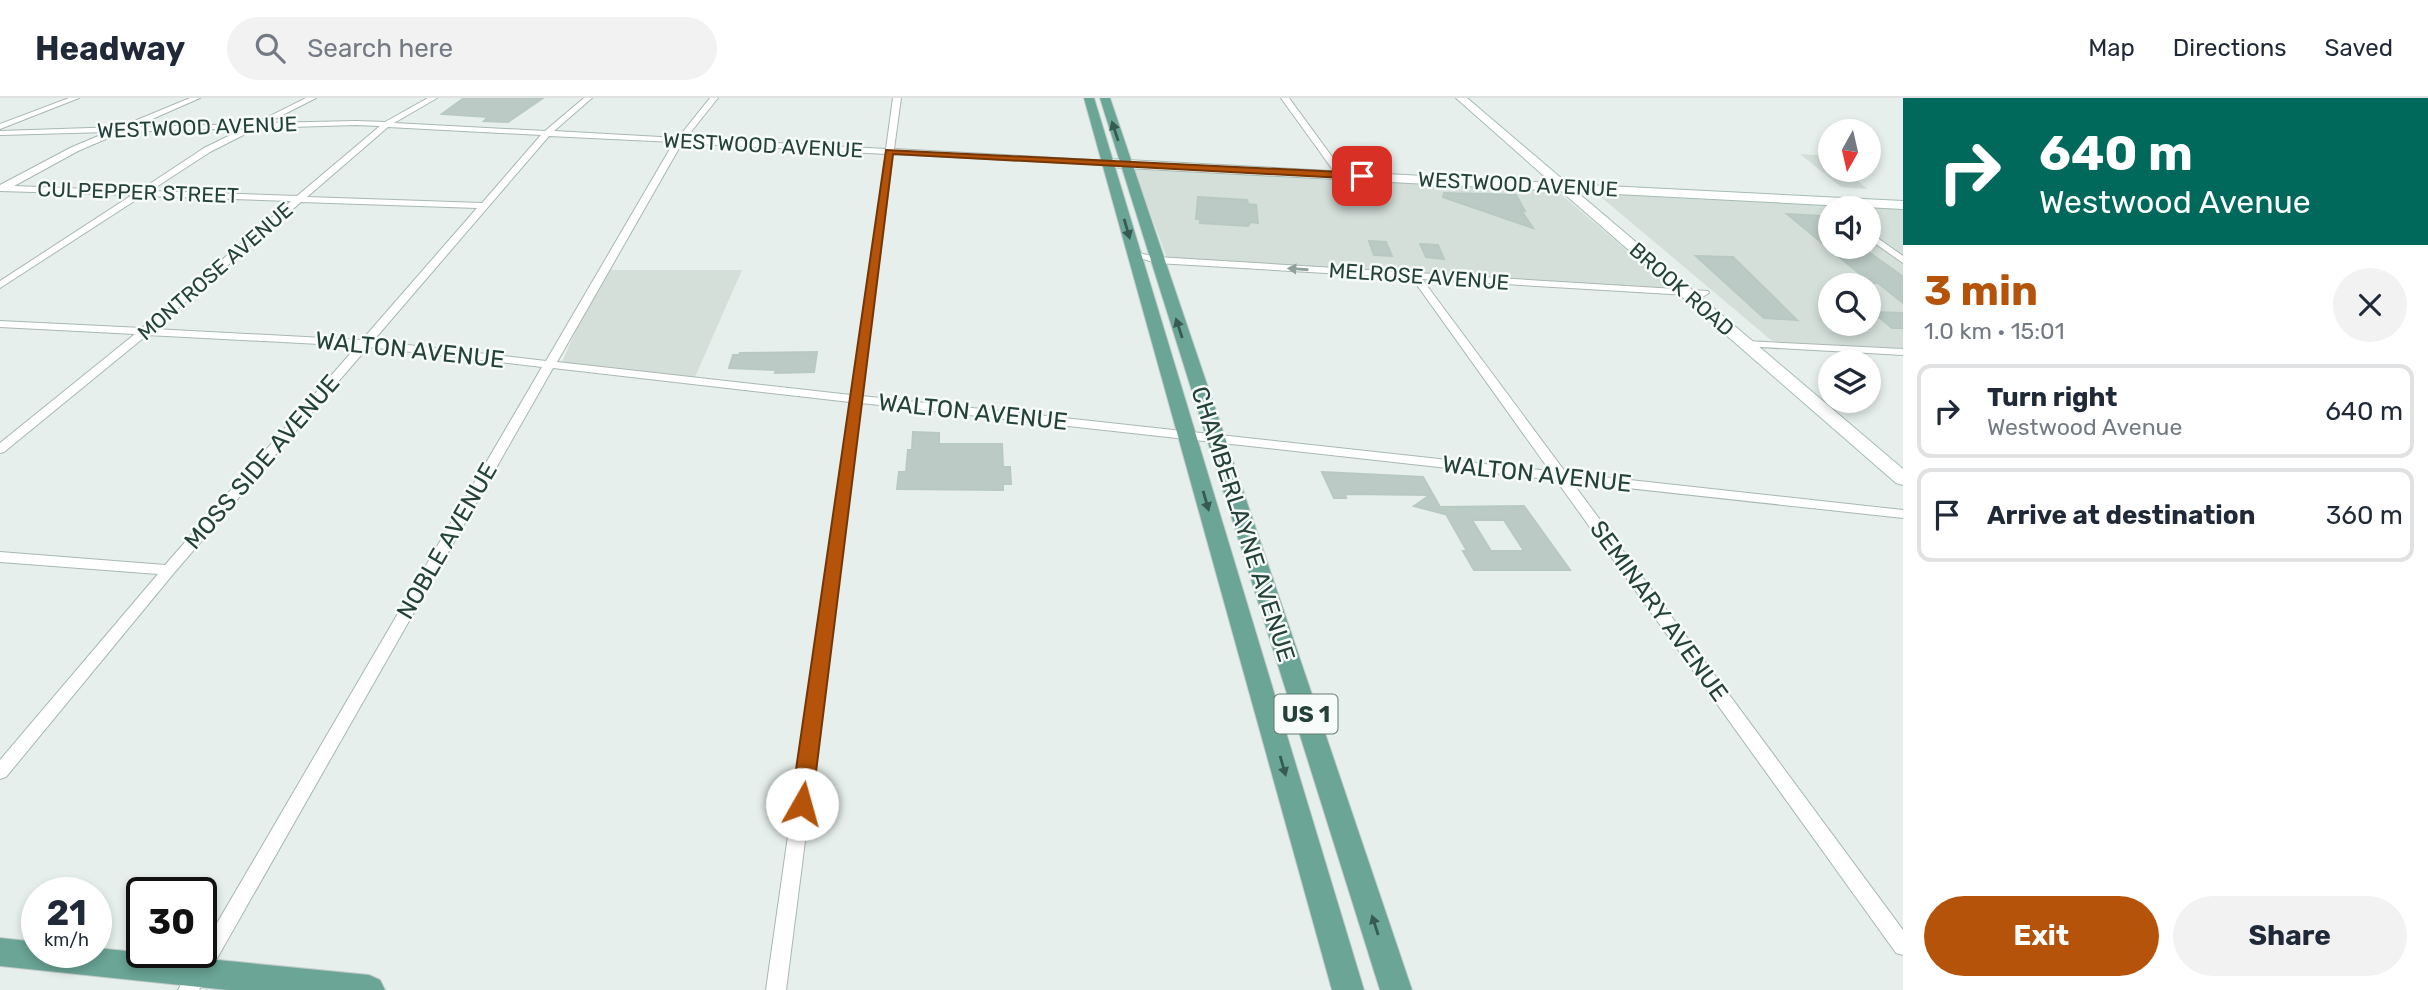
<!DOCTYPE html>
<meta charset="utf-8">
<style>
body{margin:0;font-family:Rubik,sans-serif;background:#f2f2f3;color:#1f2937;height:100vh;display:flex;flex-direction:column;font-size:26px;white-space:nowrap}
*{box-sizing:border-box;margin:0}
p{font-size:23px;color:#747a83}
.icon{flex:none;width:38px;height:38px;fill:none;stroke:currentColor;stroke-width:2;stroke-linecap:round;stroke-linejoin:round}
.map{position:relative;flex:1;overflow:hidden}
.details{display:flex;flex-direction:column;background:#fff;width:525px}
.details>*{flex:none}
.top-card{background:#00695c;color:#fff;overflow:hidden}
.needle{width:46px;rotate:188deg}
.buttons{position:absolute;left:1818px;top:21px;display:grid;gap:14px}
.buttons a{display:grid;place-items:center;width:63px;height:63px;border-radius:50%;background:#fff;box-shadow:0 4px 10px #0003;font-size:35px}
.speed{position:absolute;left:21px;top:779px;display:flex;gap:14px;font-size:35px;font-weight:700;text-align:center}
.speed>*{display:grid;place-content:center;width:91px;height:91px;border-radius:50%;background:#fff;box-shadow:0 4px 10px #0003;line-height:1}
.speed small{font-size:18px;font-weight:400}
.speed .limit{border:4px solid #111;border-radius:10px;background:#fff;color:#111}
.pin{position:absolute;display:grid;place-items:center;width:60px;height:60px;color:#fff;margin:-30px;border-radius:14px;box-shadow:0 4px 10px #0006}
.me{position:absolute;width:77px;margin:-38px;rotate:7deg;stroke-linejoin:round;filter:drop-shadow(0 0 5px #0008)}
.turn{display:flex;align-items:center;gap:24px;height:147px;padding:0 21px;font-size:32px}
.turn .icon{width:91px;height:91px;stroke-width:2.5}
.turn b{display:block;font-size:49px;line-height:60px}
.round{display:grid;place-items:center;flex:none;width:74px;height:74px;border-radius:37px;background:#f2f2f3}
.head{display:flex;align-items:center;justify-content:space-between;height:119px;padding:0 21px}
h1{font-size:42px;font-weight:700;line-height:52px;color:#b45309}
.button{display:flex;gap:14px;margin-top:auto;padding:14px 21px}
.button a{flex:1;height:80px;border-radius:42px;background:#b45309;color:#fff;font-size:28px;font-weight:700;line-height:80px;text-align:center}
.button a+a{background:#f2f2f3;color:#1f2937}
ul{padding:0;list-style:none}
li{display:flex;align-items:center;gap:21px;height:94px;margin:0 14px 10px;padding:0 7px;border:4px solid #e0e1e3;border-radius:14px}
li div{flex:1}
li b{display:block;font-size:26px}
li em{font-style:normal}
header{display:flex;align-items:center;gap:42px;box-sizing:border-box;height:98px;padding:0 35px;background:#fff;border-bottom:2px solid #e0e1e3}
header strong{font-size:33px}
nav{display:flex;gap:38px;margin-inline-start:auto;font-size:24px}
.search{width:490px;height:63px;background:#f2f2f3;display:flex;align-items:center;gap:18px;box-sizing:border-box;padding:0 24px;border-radius:38px;color:#747a83;font-size:26px}
main{display:flex;flex:1;min-height:0}
.map>svg:first-child{display:block}
.built{fill:#d4dfda;fill-rule:evenodd}
.building{fill:#bbcac4;stroke:#b8c9c2;stroke-width:2;fill-rule:evenodd}
.lines{fill:none;stroke-linecap:round;stroke-linejoin:round}
.street-casing{stroke:#a8b8b2;stroke-width:2}
.secondary-casing{stroke:#a4bbb3;stroke-width:2}
.primary-casing{stroke:#c2cac8;stroke-width:2}
.street{fill:#fff;fill-rule:evenodd}
.secondary{fill:#fff;fill-rule:evenodd}
.primary{fill:#6aa596;fill-rule:evenodd}
.oneway{fill:#365b51}
.oneway2{fill:#92a09c}
.route{fill:#b45309;stroke:#753606;stroke-width:2}
.labels{text-anchor:middle;dominant-baseline:central;stroke-width:5;stroke-linejoin:round;paint-order:stroke}
.far-street-label{font-size:21px;fill:#24423a;stroke:#f7fbf9}
.shield{fill:#f7fbf9;stroke:#637a73;stroke-width:2}
.shield-label{font-size:23px;font-weight:bold;fill:#24423a}
.street-label{font-size:24px;fill:#24423a;stroke:#f7fbf9}
</style>
<header>
<strong>Headway</strong>
<div class="search"><svg class="icon" aria-label="search" viewBox="0 0 24 24"><circle cx="10" cy="10" r="6"/><path d="M15 15l6 6"/></svg>Search here</div>
<nav><a>Map</a><a>Directions</a><a>Saved</a></nav>
</header>
<main>
<div class="map">
<svg width="1903" height="892" viewBox="0 0 1903 892">
<rect width="100%" height="100%" fill="#e6efeb"/>
<g class="built">
<polygon points="1800,56 1830,58 1830,72 1843,72 1868,91 1841,89"/>
<polygon points="1133,69 1555,91 1673,192 1167,160"/>
<path d="M1595 94 1903 111V250L1779 245 1771 242ZM1830 110H1869V149H1830ZM1830 187H1869V226H1830Z"/>
<polygon points="602,172 742,172 695,279 562,264"/>
</g>
<g class="building">
<polygon points="464,0 543,0 508,24 484,23 488,19 442,16"/>
<polygon points="1444,95 1516,97 1525,113 1521,112 1533,130 1443,99"/>
<polygon points="1198,99 1247,102 1248,106 1256,107 1258,125 1251,124 1248,128 1200,125 1200,121 1196,121"/>
<polygon points="1787,116 1821,118 1830,125 1830,149 1861,149 1894,172 1903,179 1903,205 1878,185 1871,185"/>
<polygon points="1369,143 1386,144 1392,158 1374,157"/>
<polygon points="1420,146 1438,147 1444,161 1426,159"/>
<polygon points="1696,158 1733,159 1797,222 1764,220"/>
<polygon points="1873,214 1903,215 1903,230 1892,230"/>
<polygon points="817,254 814,274 775,275 776,272 729,270 733,257 739,257 740,255"/>
<polygon points="913,334 939,335 939,346 1002,346 1003,369 1010,369 1011,386 1003,386 1003,392 897,391 899,374 906,374 908,352 912,352"/>
<polygon points="1322,374 1423,379 1444,416 1414,408 1430,397 1345,396 1346,400 1334,400"/>
<path d="M1524 408 1570 472H1474L1463 453H1467L1442 409ZM1472 422H1504L1524 453H1491Z"/>
</g>
<g class="lines">
<g class="street-casing">
<g id="street">
<polygon points="69,0 79,0 0,31 0,26"/>
<path d="M190 0H200L134 29 254 26 306 0H316L267 25 356 23 385 24 428 0H437L394 25 545 33 584 0H592L554 33 678 40 710 0H718L686 40 886 51 893 0H901L894 51 1111 63 1112 65 1108 67 893 56 862 298 1550 373 1412 180 1157 165 1129 157 1134 154 1157 159 1708 193 1709 195 1704 198 1422 181 1566 375 1903 412V420L1572 384 1903 832V857L1896 855 1556 382 861 305 786 892H766L850 304 553 270 199 892H178L542 269 368 249 174 475 6 679 0 681V662L158 476 0 464V454L165 467 357 248 147 237 4 354 0 355V345L135 236 0 229V223L142 230 291 103 142 98 0 190V183L132 97 0 93V87L72 49 108 34 0 37V33L120 29ZM356 27 380 28 297 98 150 93 210 54 257 30ZM388 29 541 37 482 105 307 99ZM245 30 204 50 139 93 14 88 78 53 122 34ZM549 38 674 44 546 263 373 243ZM682 45 886 56 851 297 557 264ZM301 104 477 110 362 242 154 231Z"/>
<polygon points="1281,0 1289,0 1344,75 1344,79 1338,79"/>
<polygon points="1869,134 1903,158 1903,165 1869,141"/>
<polygon points="1746,243 1903,251 1903,257 1742,248 1742,244"/>
</g>
</g>
<g class="secondary-casing">
<polygon id="secondary" points="1456,0 1467,0 1568,86 1903,103 1903,111 1577,94 1903,371 1903,387 1896,385 1561,93 1108,69 1102,65 1108,61 1552,85"/>
</g>
<g class="primary-casing">
<g id="primary">
<polygon points="1084,0 1094,0 1364,892 1332,892"/>
<polygon points="1100,0 1110,0 1412,892 1380,892"/>
<polygon points="0,840 37,844 37,854 96,854 96,850 369,877 380,882 385,892 228,892 0,868"/>
</g>
</g>
<use href="#street" class="street"/>
<use href="#secondary" class="secondary"/>
<use href="#primary" class="primary"/>
</g>
<defs><path id="oneway-solid" d="M-6-.8H1V-3.2L6.5 0L1 3.2V.8H-6Z" transform="scale(1.75)"/></defs>
<g class="oneway">
<use href="#oneway-solid" transform="translate(1115 33) rotate(-108)"/>
<use href="#oneway-solid" transform="translate(1127 131) rotate(74)"/>
<use href="#oneway-solid" transform="translate(1179 230) rotate(-108)"/>
<use href="#oneway-solid" transform="translate(1206 403) rotate(74)"/>
<use href="#oneway-solid" transform="translate(1283 668) rotate(74)"/>
<use href="#oneway-solid" transform="translate(1375 827) rotate(-108)"/>
</g>
<use class="oneway2" href="#oneway-solid" transform="translate(1298 171) rotate(-176)"/>
<polygon class="route" points="886,52 1362,75 1367,78 1362,81 893,56 812,706 809,712 802,714 794,712 791,706"/>
<g class="labels">
<g class="far-street-label">
<text transform="translate(197 29) rotate(-2)">WESTWOOD AVENUE</text>
<text transform="translate(763 47) rotate(3)">WESTWOOD AVENUE</text>
<text transform="translate(1518 86) rotate(3)">WESTWOOD AVENUE</text>
<text transform="translate(138 94) rotate(2)">CULPEPPER STREET</text>
<text transform="translate(215 173) rotate(-41)">MONTROSE AVENUE</text>
<text transform="translate(1419 178) rotate(4)">MELROSE AVENUE</text>
<text transform="translate(1682 191) rotate(41)">BROOK ROAD</text>
</g>
<rect class="shield" x="1274.5" y="596.5" width="63" height="39" rx="5"/>
<g class="shield-label">
<text x="1306" y="616">US 1</text>
</g>
<g class="street-label">
<text transform="translate(410 252) rotate(6)">WALTON AVENUE</text>
<text transform="translate(973 314) rotate(6)">WALTON AVENUE</text>
<text transform="translate(262 364) rotate(-49)">MOSS SIDE AVENUE</text>
<text transform="translate(1537 376) rotate(6)">WALTON AVENUE</text>
<text transform="translate(1243 426) rotate(72)">CHAMBERLAYNE AVENUE</text>
<text transform="translate(447 443) rotate(-60)">NOBLE AVENUE</text>
<text transform="translate(1659 513) rotate(54)">SEMINARY AVENUE</text>
</g>
</g>
</svg>
<div class="buttons">
<a><svg class="needle" viewBox="-14 -14 28 28"><path d="M0-13l5 13h-10z" fill="#e53935"/><path d="M0 13l5-13h-10z" fill="#747a83"/></svg></a>
<a><svg class="icon" aria-label="sound" viewBox="0 0 24 24"><path d="M4 9h4l5-4v14l-5-4H4zM17 9q2 3 0 6"/></svg></a>
<a><svg class="icon" aria-label="search" viewBox="0 0 24 24"><circle cx="10" cy="10" r="6"/><path d="M15 15l6 6"/></svg></a>
<a><svg class="icon" aria-label="layers" viewBox="0 0 24 24"><path d="M12 4l9 5-9 5-9-5zM3 14l9 5 9-5"/></svg></a>
</div>
<div class="speed"><div>21<small>km/h</small></div><div class="limit">30</div></div>
<div class="pin" style="left:1362px;top:78px;background:#d93025"><svg class="icon" aria-label="arrive" viewBox="0 0 24 24"><path d="M6 21V4h12l-3 4 3 4H6"/></svg></div>
<svg class="me" style="left:802px;top:706px" viewBox="-20 -20 40 40"><circle r="19" fill="#fff"/><path d="M0-13L10 11 0 6-10 11z" fill="#b45309"/></svg>
</div>
<section class="details">
<div class="top-card">
<div class="turn"><svg class="icon" aria-label="right" viewBox="0 0 24 24"><path d="M7 20v-9h11M14 6l5 5-5 5"/></svg><div><b>640 m</b>Westwood Avenue</div></div>
</div>
<div class="head"><div><h1>3 min</h1><p>1.0 km · 15:01</p></div><a class="round"><svg class="icon" aria-label="close" viewBox="0 0 24 24"><path d="M6 6l12 12M18 6L6 18"/></svg></a></div>
<ul>
<li><svg class="icon" aria-label="right" viewBox="0 0 24 24"><path d="M7 20v-9h11M14 6l5 5-5 5"/></svg><div><b>Turn right</b><p>Westwood Avenue</p></div><em>640 m</em></li>
<li><svg class="icon" aria-label="arrive" viewBox="0 0 24 24"><path d="M6 21V4h12l-3 4 3 4H6"/></svg><div><b>Arrive at destination</b></div><em>360 m</em></li>
</ul>
<div class="button"><a>Exit</a><a>Share</a></div>
</section>
</main>
